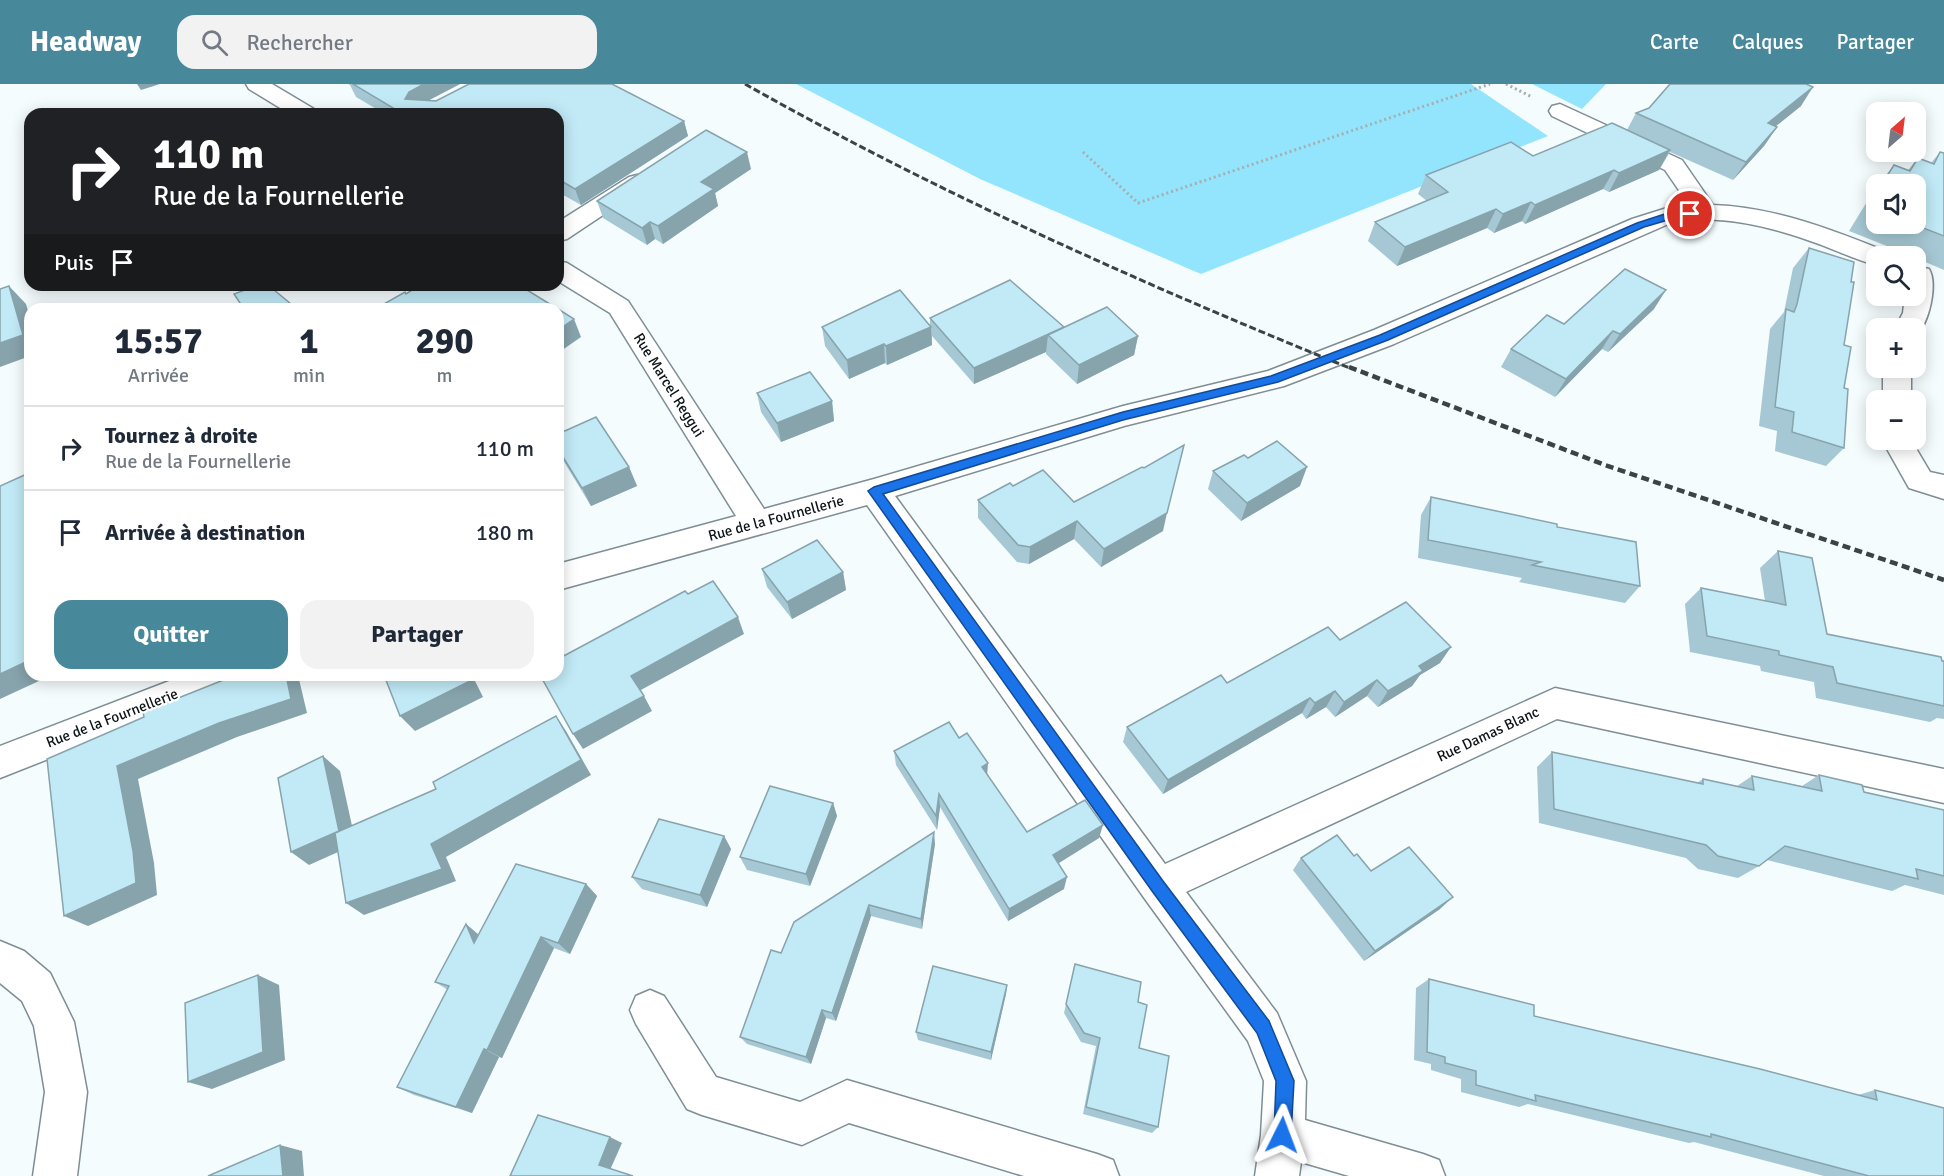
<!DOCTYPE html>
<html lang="fr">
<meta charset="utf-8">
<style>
body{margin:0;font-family:Signika,sans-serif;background:#f2f2f3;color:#1f2937;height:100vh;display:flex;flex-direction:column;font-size:22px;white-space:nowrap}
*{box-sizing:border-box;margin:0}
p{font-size:20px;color:#747a83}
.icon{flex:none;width:33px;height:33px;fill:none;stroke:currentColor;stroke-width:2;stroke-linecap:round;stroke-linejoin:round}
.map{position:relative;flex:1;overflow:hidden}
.drawer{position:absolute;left:24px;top:219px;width:540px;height:378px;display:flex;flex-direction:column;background:#fff;border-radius:18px;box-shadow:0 3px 15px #0003}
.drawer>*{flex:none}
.top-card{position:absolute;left:24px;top:24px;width:540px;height:183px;border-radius:18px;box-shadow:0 3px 15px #0003;background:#202124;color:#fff;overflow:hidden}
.needle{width:39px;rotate:28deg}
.fabs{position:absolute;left:1866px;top:18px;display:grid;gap:12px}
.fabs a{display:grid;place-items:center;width:60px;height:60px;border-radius:12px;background:#fff;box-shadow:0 3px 15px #0003;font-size:30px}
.pin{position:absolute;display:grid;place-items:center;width:51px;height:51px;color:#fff;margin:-26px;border:3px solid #fff;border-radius:50%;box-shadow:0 2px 6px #0007}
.me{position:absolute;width:66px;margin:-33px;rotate:3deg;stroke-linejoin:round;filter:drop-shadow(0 0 4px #0008)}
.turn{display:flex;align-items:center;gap:21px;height:126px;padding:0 30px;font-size:27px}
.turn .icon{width:78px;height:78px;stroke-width:2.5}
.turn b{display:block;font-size:42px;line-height:51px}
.then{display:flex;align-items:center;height:57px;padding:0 30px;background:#0003;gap:12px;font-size:22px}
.eta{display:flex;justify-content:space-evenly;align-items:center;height:102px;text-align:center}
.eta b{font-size:36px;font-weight:700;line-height:42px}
.button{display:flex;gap:12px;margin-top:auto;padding:12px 30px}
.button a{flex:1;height:69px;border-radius:18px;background:#47889b;color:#fff;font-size:24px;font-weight:700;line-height:69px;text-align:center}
.button a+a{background:#f2f2f3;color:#1f2937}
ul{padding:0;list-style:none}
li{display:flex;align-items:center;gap:18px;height:84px;padding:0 30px;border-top:2px solid #e0e1e3}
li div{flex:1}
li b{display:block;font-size:22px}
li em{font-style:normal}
header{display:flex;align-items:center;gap:36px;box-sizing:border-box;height:84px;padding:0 30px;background:#47889b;color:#fff}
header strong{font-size:28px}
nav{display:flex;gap:33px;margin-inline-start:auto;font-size:21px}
.search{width:420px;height:54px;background:#f2f2f3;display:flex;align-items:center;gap:15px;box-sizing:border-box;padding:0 21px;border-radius:18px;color:#747a83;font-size:22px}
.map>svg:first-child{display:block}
.green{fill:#93e5fe}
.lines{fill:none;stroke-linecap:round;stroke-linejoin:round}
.minor-casing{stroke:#7e8e94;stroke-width:3}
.path{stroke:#a7aeb0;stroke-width:3;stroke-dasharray:2 3;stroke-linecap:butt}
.minor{fill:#fff;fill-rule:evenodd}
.rail-far1{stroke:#3c4345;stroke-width:3;stroke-dasharray:7 3;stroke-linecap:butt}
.rail{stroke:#3c4345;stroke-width:4.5;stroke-dasharray:8 4.5;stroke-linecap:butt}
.wall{fill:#a6c8d4}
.shaded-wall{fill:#87a3ac}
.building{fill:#c1e9f6;stroke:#87a3ac;stroke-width:1.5}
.route{fill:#1a73e8;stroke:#114b97;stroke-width:1.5}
.labels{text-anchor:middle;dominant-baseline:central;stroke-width:4.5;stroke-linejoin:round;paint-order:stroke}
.street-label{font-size:15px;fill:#0e1517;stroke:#fff}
</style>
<header>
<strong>Headway</strong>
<div class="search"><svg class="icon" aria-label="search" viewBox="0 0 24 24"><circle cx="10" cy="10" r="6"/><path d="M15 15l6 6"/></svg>Rechercher</div>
<nav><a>Carte</a><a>Calques</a><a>Partager</a></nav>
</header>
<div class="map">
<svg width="1944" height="1092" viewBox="0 0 1944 1092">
<rect width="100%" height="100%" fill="#f5fcfe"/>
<g class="green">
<polygon points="796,0 1471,0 1548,52 1201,190 980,95"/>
<polygon points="1532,0 1606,0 1582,25"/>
</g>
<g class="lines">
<g class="minor-casing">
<g id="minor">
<polygon points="246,0 272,0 314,25 317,30 290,30 249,5"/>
<path d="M1560 20 1682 76 1713 121C1773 123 1830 145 1885 167L1888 172H1876V181C1856 176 1838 167 1819 160 1773 143 1722 130 1673 138L1394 260 1284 302 1124 342 895 412 1165 780 1555 604 1944 685V719L1557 635 1186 808 1277 929 1306 997 1305 1036 1423 1070 1439 1076 1445 1092H1349L1301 1078 1299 1092H1255L1261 1051 1264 997 1248 957 1145 815 867 421 558 506V480L736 432 610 229 558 197V177L567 179 628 217 764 425 874 395 1123 322 1268 287 1374 246 1632 135 1667 124 1689 121 1665 86 1552 32 1549 27 1552 22Z"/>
<polygon points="637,91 645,93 649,98 645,103 567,155 558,157 558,138 629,93"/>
<path d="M1920 183 1929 185C1938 200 1929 240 1916 251V244H1895L1903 229 1905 212H1916V184Z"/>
<rect x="1883" y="284" width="28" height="32"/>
<polygon points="1882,356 1911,356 1930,388 1944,391 1944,415 1909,404"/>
<polygon points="185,591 241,591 236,601 0,694 0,662"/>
<polygon points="0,857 24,867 50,889 74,938 87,1008 77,1092 33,1092 45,1008 34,942 22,917 0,899"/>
<polygon points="650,906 664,912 716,993 800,1018 847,996 1097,1070 1113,1076 1119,1092 1024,1092 849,1039 802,1061 702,1031 687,1025 636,940 630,926 636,912"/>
</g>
</g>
<g class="path">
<polyline points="1506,0 1532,13"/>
<polyline points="1083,68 1138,119 1490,0"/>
</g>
<use href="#minor" class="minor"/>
<path class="rail-far1" d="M745 0C940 110 1145 201 1352 285"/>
<polyline class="rail" points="1349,283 1605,381 1944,496"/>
</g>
<g class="wall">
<polygon points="348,0 460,0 429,16 684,37 688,52 581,121 558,108 558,30 385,30 356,13 350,1"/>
<polygon points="1807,1 1801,22 1776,42 1777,43 1764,62 1733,96 1670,68 1659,86 1609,108 1603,105 1525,140 1522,137 1494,149 1487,144 1397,182 1368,157 1375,138 1427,117 1418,110 1426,91 1533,72 1627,46 1636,29"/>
<polygon points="1940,68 1944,69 1944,186 1916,174 1916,172 1912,172 1849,147 1876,103 1876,140 1916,140 1916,100 1879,100 1894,81 1908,86 1918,74 1931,79"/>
<polygon points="751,85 715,109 718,122 663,160 655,155 647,161 603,134 597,117"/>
<polygon points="1809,164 1851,198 1844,261 1844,364 1826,382 1775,367 1777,347 1759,342 1770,245 1784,228 1793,184"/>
<polygon points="1654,225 1608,268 1602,265 1555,313 1501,283 1511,265 1564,240"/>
<polygon points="930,234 1064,243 1138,252 1134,271 1077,300 1046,270 1046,268 974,300 932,252 932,261 887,281 885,279 849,295 825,262 822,243 930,242"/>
<polygon points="757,309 832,317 834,337 781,358 761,328"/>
<polygon points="558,350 629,383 637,402 591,422 558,368"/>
<polygon points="1248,374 1300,402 1241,437 1208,405 1213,387"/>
<polygon points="1013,402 1074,418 1163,447 1101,483 1074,455 1029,480 1017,478 978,434 978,416"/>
<polygon points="1431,413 1557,443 1640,502 1625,519 1519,498 1522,494 1418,474 1421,431"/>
<polygon points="1778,467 1827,550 1944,577 1944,635 1937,634 1930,638 1816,614 1814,598 1761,587 1760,582 1690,568 1685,520 1701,504 1765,517 1760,484"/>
<polygon points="762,485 843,488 846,506 792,535 767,503"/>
<polygon points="1440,579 1420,591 1412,602 1378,623 1367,612 1335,633 1326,623 1306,635 1302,629 1163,710 1123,658 1127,643 1227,599"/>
<polygon points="959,654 987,690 1027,748 1099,754 1058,779 1064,805 1008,837 940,723 937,746 896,681 894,667"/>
<polygon points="1552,668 1697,699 1703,695 1737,702 1752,692 1802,702 1819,691 1864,708 1944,726 1944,811 1905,801 1892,807 1767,776 1759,782 1738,794 1698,785 1686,774 1539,739 1537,683"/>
<polygon points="833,719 837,732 810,802 747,786 740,773"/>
<polygon points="724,752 731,765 707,823 642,805 632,793"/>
<polygon points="935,760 922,845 871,832 836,937 826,934 811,980 747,960 740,953 781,869"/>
<polygon points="1354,772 1371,787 1440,825 1364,877 1293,786 1301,774"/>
<polygon points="586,800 597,812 570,870 554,864 502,974 499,973 472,1029 414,1011 397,1003 448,906 435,898 466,840 479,851"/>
<polygon points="1075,880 1138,918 1139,964 1158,1043 1152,1049 1083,1030 1096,962 1081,958 1064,929"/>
<polygon points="1429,895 1534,932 1858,1011 1875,1006 1944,1092 1824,1092 1694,1058 1689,1059 1528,1020 1519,1023 1461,1008 1461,995 1431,986 1431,980 1414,976 1416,904"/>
<polygon points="1007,901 1006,910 991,976 918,956 916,948"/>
</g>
<g class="shaded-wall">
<polygon points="137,0 160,0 141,6"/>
<polygon points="424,0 460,0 416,23 405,15 409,8"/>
<polygon points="1813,3 1801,22 1756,58 1768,39"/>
<polygon points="684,37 688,52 581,121 575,105"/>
<polygon points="1777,43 1764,62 1733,96 1746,78"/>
<polygon points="1670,66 1659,86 1609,108 1619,89"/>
<polygon points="747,68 751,85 715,109 718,122 663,160 658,142 701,98"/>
<polygon points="1614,86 1603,105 1525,140 1535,121"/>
<polygon points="1531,118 1522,137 1494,149 1503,130"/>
<polygon points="1496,125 1487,144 1397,182 1405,163"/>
<polygon points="650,138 655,155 647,161 642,144"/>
<polygon points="9,202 26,220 30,234 30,272 0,283 0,259"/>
<polygon points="1666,206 1654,225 1608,268 1620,250"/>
<polygon points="574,235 581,253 558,269 558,246"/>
<polygon points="931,243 932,261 887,281 886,262"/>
<polygon points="1613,247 1602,265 1555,313 1566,295"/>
<polygon points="1048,251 1046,268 974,300 974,284"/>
<polygon points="1138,252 1134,271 1077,300 1079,281"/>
<polygon points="884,260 885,279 849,295 847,276"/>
<polygon points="832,317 834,337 781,358 777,339"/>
<polygon points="629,383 637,402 591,422 582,404"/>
<polygon points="1307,383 1300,402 1241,437 1247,419"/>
<polygon points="1167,429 1163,447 1101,483 1104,465"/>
<polygon points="1077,437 1074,455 1029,480 1030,463"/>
<polygon points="843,488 846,506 792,535 787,518"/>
<polygon points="738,533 744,550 639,607 631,592"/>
<polygon points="1451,563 1440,579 1420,591 1412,602 1378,623 1388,607 1419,582"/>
<polygon points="30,576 30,591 52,591 0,615 0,590"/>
<polygon points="286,591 298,591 307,629 237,653 138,695 154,779 157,811 88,842 64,832 117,682"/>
<polygon points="467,591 472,591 483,613 415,647 400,632"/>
<polygon points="1377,596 1367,612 1335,633 1344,618"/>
<polygon points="1335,607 1326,623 1306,635 1315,619"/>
<polygon points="644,612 652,627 583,665 573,650"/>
<polygon points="1310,614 1302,629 1163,710 1168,696"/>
<polygon points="556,632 566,647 591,691 446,773 456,797 364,831 346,819 431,760"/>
<polygon points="323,672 340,687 356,760 309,781 291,768"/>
<polygon points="988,679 987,694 982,683"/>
<polygon points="939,710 940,723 937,746 936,732"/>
<polygon points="833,719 837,732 810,802 806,790"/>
<polygon points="1103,741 1099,754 1051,784 1053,771"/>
<polygon points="934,748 935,760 922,845 921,835"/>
<polygon points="724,752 731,765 707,823 700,811"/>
<polygon points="1067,793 1064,805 1008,837 1009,825"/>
<polygon points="586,800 597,812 570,870 558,859"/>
<polygon points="1453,813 1440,825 1364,877 1375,867"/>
<polygon points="869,821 871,832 836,937 832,929"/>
<polygon points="466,840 480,852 474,859"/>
<polygon points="541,853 554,864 502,974 487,966"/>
<polygon points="258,891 279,901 285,976 212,1005 188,998"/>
<polygon points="1007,901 1006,910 991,976 991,968"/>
<polygon points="822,926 826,934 811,980 806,973"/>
<polygon points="484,965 499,973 472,1029 456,1023"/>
<polygon points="610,1053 622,1059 610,1086 599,1081"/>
<polygon points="280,1061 302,1067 304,1092 283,1092"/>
</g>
<g class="building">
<polygon points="353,0 424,0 409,8 405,15 436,17 469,0 612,0 684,37 575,105 558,95 558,30 403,30"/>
<polygon points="1670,0 1806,0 1813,3 1768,39 1777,43 1746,78 1636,29 1649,24"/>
<polygon points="1612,39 1670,66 1619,89 1614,86 1535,121 1531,118 1503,130 1496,125 1405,163 1375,138 1448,108 1426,91 1511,58 1533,72"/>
<polygon points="706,46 747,68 701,98 714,105 658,142 650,138 642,144 597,117"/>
<polygon points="1940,68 1944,69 1944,152 1913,140 1916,140 1916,100 1882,100 1894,81 1910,87 1918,74 1934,80"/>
<polygon points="1876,110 1876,125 1869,122"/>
<polygon points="1809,164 1854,178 1851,198 1854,198 1844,261 1851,263 1844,304 1848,305 1844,364 1792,348 1794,328 1775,323 1786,225 1794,228 1797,220"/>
<polygon points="1625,185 1666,206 1620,250 1613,247 1566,295 1511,265 1547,231 1564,240"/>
<polygon points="1010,196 1064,243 974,284 930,234"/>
<polygon points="258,201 268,201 297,225 244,225 234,210"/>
<polygon points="420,201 519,201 558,225 375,225 405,208 406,210"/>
<polygon points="9,202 23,251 0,259 0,205"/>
<polygon points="900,206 931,243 886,262 884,260 847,276 822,243"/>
<polygon points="1107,223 1138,252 1079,281 1048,251"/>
<polygon points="558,225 574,235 558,246"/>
<polygon points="810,288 832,317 777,339 757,309"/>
<polygon points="596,333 629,383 582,404 558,365 558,350"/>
<polygon points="1277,357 1307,383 1247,419 1213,387 1244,371 1248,374"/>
<polygon points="1184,361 1167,429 1104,465 1077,437 1030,463 1018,461 978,416 1010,399 1013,402 1043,386 1074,418 1142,383 1144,384"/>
<polygon points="29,389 30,576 0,590 0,402"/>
<polygon points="1431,413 1557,440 1557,443 1636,458 1640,502 1532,481 1541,478 1428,456"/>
<polygon points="817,456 843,488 787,518 762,485"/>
<polygon points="1778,467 1812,474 1827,550 1941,573 1942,577 1944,577 1944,622 1837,599 1833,583 1779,571 1779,567 1707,552 1701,504 1786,521"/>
<polygon points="713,497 738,533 631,592 644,612 573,650 540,591 558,591 558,575 685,507 688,510"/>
<polygon points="1406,518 1451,563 1419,582 1423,587 1388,607 1377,596 1344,618 1335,607 1315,619 1310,614 1168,696 1127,643 1221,591 1227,599 1328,543 1340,556"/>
<polygon points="236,591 286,591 291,615 219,639 117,682 133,767 136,799 64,832 47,675 144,633 143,628"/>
<polygon points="384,591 467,591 470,597 400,632"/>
<polygon points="556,632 581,676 431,760 442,785 346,819 335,749 436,705 433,698"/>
<polygon points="949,638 959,654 967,649 988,679 982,683 1027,748 1085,716 1103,741 1053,771 1067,793 1009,825 939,710 936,732 894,667"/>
<polygon points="1552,668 1703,700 1703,695 1754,706 1752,692 1822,707 1819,691 1862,701 1864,708 1944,726 1944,792 1916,785 1918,795 1785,762 1759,782 1718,772 1706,761 1554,725"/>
<polygon points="323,672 339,747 291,768 278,694"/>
<polygon points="770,702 833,719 806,790 740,773"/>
<polygon points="659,735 724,752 700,811 632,793"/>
<polygon points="934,748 921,835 869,821 832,929 822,926 806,973 740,953 771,866 781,869 794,838"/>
<polygon points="1337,751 1354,772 1357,770 1371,787 1409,763 1453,813 1375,867 1301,774"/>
<polygon points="516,780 586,800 558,859 541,853 487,966 484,965 456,1023 397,1003 449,902 435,898 466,840 474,859"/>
<polygon points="1075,880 1141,898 1138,918 1147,921 1139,964 1169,972 1158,1043 1086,1023 1100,954 1084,949 1066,920"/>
<polygon points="933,882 1007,901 991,968 916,948"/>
<polygon points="258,891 263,968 188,998 185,919"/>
<polygon points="1429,895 1534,921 1534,932 1760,985 1877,1016 1875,1006 1944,1024 1944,1092 1869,1092 1711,1050 1711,1053 1535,1011 1536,1017 1476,1001 1476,987 1445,979 1445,973 1427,968"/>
<polygon points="538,1031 610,1053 599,1081 633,1092 510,1092"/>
<polygon points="280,1061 283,1092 208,1092"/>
</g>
<polygon class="route" points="1690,126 1695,130 1694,132 1675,134 1644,143 1388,256 1278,298 1123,336 883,410 1163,797 1269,937 1294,997 1291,1051 1289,1057 1282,1060 1276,1057 1274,1051 1276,997 1257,949 1152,807 868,407 874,403 1123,328 1271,292 1380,251 1637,139 1674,127"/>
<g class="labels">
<g class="street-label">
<text transform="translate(669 301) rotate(58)">Rue Marcel Reggui</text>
<text transform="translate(776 434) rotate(-15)">Rue de la Fournellerie</text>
<text transform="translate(112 634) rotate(-21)">Rue de la Fournellerie</text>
<text transform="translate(1488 650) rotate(-25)">Rue Damas Blanc</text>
</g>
</g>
</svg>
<div class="fabs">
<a><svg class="needle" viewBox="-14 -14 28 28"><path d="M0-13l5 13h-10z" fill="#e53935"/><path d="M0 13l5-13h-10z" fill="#747a83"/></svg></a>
<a><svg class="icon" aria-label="sound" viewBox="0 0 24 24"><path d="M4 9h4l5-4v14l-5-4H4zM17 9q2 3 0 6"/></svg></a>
<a><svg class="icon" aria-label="search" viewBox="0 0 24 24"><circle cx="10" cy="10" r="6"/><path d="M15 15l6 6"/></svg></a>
<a>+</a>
<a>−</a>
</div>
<div class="pin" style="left:1690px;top:130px;background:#d93025"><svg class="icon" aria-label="arrive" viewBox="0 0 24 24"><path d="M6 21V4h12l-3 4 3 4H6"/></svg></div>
<svg class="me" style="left:1282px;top:1051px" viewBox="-20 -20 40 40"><path d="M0-17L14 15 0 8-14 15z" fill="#1a73e8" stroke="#fff" stroke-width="4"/></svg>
<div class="top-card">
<div class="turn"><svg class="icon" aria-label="right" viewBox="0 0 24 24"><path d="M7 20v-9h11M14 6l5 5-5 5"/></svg><div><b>110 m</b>Rue de la Fournellerie</div></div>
<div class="then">Puis<svg class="icon" aria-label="arrive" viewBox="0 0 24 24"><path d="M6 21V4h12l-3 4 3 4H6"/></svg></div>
</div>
<section class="drawer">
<div class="eta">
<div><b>15:57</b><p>Arrivée</p></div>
<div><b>1</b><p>min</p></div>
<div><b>290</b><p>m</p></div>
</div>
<ul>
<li><svg class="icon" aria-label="right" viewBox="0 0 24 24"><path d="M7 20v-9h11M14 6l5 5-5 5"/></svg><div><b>Tournez à droite</b><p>Rue de la Fournellerie</p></div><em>110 m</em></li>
<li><svg class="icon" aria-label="arrive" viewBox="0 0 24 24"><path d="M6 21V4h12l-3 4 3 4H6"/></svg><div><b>Arrivée à destination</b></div><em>180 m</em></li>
</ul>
<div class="button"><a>Quitter</a><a>Partager</a></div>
</section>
</div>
